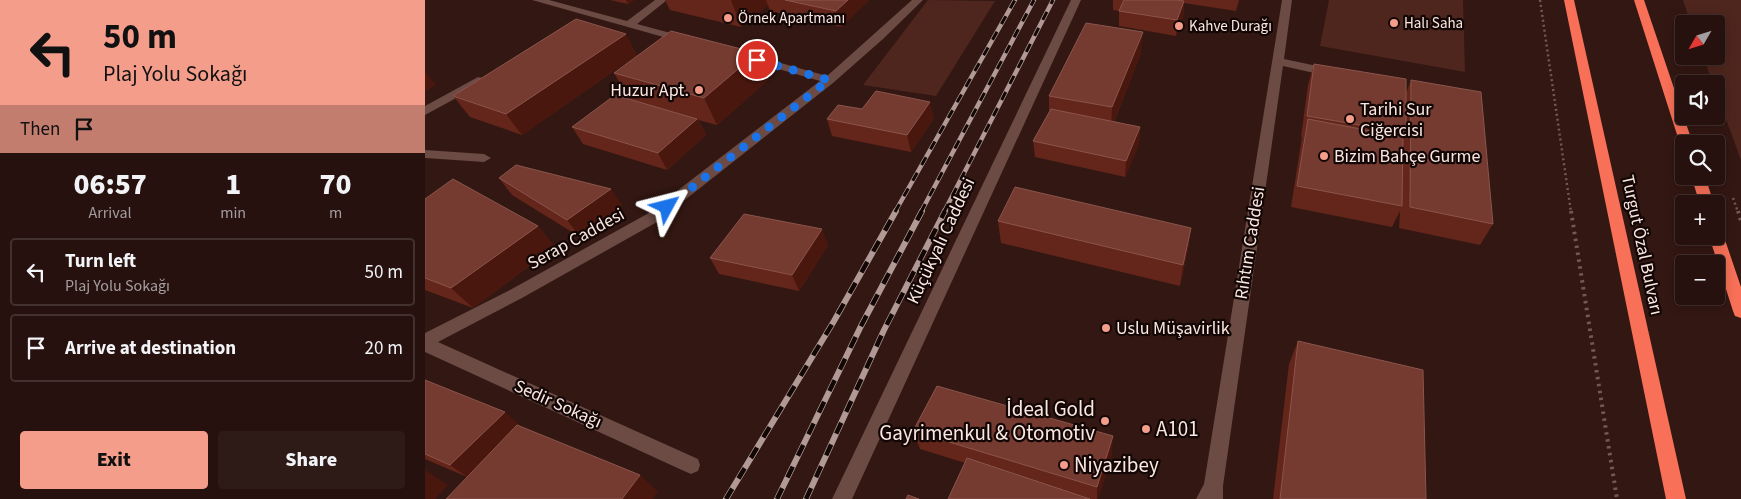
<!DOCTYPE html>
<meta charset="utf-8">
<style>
body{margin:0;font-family:"Source Sans 3",sans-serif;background:#2e1a17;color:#f1f3f6;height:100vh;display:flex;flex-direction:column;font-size:19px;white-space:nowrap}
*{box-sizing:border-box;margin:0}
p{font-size:16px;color:#a49d9e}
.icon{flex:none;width:28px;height:28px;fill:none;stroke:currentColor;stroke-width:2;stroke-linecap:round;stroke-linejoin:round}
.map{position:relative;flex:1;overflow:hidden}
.panel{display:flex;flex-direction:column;background:#26110e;width:425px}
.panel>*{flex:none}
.hud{background:#f49d8b;color:#111;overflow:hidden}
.needle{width:32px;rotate:231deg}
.controls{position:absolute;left:1250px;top:15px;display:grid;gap:10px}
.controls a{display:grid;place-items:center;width:50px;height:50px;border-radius:5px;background:#26110e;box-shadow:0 2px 12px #0003,0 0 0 1px #42312e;font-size:25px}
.pin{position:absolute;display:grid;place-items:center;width:42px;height:42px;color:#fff;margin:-21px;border:2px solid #fff;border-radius:50%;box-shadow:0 1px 5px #0007}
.me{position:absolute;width:55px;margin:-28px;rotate:52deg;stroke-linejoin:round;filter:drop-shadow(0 0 4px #0008)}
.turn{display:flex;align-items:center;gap:18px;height:105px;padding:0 20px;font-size:22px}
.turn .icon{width:65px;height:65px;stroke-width:2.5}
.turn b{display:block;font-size:35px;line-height:42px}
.then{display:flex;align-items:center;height:48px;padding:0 20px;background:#0003;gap:10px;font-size:19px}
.eta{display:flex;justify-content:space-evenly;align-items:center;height:85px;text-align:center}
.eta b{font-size:30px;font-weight:800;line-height:35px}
.cta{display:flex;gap:10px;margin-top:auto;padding:10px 20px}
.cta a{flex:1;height:58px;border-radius:5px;background:#f49d8b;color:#111;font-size:20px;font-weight:800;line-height:58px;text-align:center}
.cta a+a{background:#2e1a17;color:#f1f3f6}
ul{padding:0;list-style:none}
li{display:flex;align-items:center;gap:15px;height:68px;margin:0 10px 8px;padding:0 10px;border:2px solid #42312e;border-radius:5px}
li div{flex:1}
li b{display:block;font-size:19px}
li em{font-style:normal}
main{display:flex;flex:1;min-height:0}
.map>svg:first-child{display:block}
.green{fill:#4e261e}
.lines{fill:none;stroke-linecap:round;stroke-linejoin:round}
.path-far1{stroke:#725954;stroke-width:2.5;stroke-dasharray:2 3;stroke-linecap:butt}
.path{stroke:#725954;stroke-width:4;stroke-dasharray:2.5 4.5;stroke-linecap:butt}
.minor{fill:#6b4b44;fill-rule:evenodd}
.highway{fill:#f87057;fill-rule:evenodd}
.rail-far1-casing{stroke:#b19a95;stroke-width:4.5}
.rail-casing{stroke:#b19a95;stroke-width:6}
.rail-far1{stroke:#120705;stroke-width:3;stroke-dasharray:9;stroke-linecap:butt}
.rail{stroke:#120705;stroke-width:4.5;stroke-dasharray:12;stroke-linecap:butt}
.wall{fill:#64261a}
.shaded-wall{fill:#4a170e}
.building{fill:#753a30;stroke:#8a554c}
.route{stroke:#1a73e8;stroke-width:9;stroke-dasharray:0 16.2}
.poi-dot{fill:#f49d8b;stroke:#120705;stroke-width:2}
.labels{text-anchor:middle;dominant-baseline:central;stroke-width:4.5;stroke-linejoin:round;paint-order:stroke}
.far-poi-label{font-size:15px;fill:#fbe7e2;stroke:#120705;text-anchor:start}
.poi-label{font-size:18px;fill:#fbe7e2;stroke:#120705;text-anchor:start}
.street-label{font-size:18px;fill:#fbe7e2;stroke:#120705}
.near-poi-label{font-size:21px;fill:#fbe7e2;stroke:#120705;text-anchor:start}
</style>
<main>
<section class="panel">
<div class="hud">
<div class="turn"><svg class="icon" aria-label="left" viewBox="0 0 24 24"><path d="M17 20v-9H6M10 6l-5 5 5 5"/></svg><div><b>50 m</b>Plaj Yolu Sokağı</div></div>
<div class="then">Then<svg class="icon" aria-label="arrive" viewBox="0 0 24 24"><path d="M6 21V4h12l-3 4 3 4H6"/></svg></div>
</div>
<div class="eta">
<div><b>06:57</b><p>Arrival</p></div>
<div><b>1</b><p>min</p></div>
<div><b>70</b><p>m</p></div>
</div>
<ul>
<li><svg class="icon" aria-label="left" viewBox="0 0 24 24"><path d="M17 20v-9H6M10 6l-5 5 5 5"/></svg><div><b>Turn left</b><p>Plaj Yolu Sokağı</p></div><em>50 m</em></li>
<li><svg class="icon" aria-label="arrive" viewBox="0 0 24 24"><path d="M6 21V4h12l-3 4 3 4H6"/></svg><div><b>Arrive at destination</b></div><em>20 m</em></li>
</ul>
<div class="cta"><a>Exit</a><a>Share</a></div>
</section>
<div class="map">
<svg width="1316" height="499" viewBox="0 0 1316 499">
<rect width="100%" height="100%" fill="#331712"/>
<g class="green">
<polygon points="503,0 570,1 511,96 438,85"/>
<polygon points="904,0 1038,0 1040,72 895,46"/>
<polygon points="1258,0 1316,0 1316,160 1291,92 1291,84 1288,84 1278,56 1291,56 1291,24 1266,24"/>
</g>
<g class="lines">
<g class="path-far1">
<polyline points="1115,0 1146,212"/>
<polyline points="1291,151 1296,164"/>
<polyline points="1308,198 1313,212"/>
</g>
<g class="path">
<polyline points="1146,211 1192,499"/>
<polyline points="1313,211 1316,221"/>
</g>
<g class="minor">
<polygon points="107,0 124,0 202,21 230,0 242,0 212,24 264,38 266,40 264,42 256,42"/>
<polygon points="487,0 498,0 458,39 408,83 232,222 97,298 13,342 273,459 275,465 273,471 266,474 259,471 0,352 0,333 85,290 222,214 395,81 312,57 312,53 320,53 402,76"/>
<polygon points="646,0 656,0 427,499 407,499"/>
<polygon points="857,0 867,0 859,59 911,70 913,73 907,77 858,66 798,486 798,499 771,499 779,484"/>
<polygon points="53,77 57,78 59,81 57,84 0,115 0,106"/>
<polygon points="0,150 59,154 66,158 59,162 0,158"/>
</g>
<g class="highway">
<polygon points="1139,0 1149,0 1261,499 1241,499"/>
<polygon points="1209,0 1219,0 1268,144 1259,144 1259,147 1255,144"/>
<polygon points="1266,176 1280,176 1289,204 1275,204"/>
<polygon points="1291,229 1296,230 1298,234 1316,287 1316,318 1310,316 1308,311 1284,236 1291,236"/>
</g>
<g class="rail-far1-casing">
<g id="rail-far1">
<polyline points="470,212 590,0"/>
<polyline points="496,212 609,0"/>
<polyline points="519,212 628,0"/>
</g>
</g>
<g class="rail-casing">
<g id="rail">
<polyline points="301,499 409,321 471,211"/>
<polyline points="352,499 436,326 497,211"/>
<polyline points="381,499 459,330 520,211"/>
</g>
</g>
<use href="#rail-far1" class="rail-far1"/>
<use href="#rail" class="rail"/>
</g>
<g class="wall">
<polygon points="185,0 209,0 203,4"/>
<polygon points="240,0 444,0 416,27 345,11 343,5 316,27 245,10"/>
<polygon points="688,0 814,0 811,11 759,3 758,17 751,36 694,26 694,11 688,10"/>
<polygon points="332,53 343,80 292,125 273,120 281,135 242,170 158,144 147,127 204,99 189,73"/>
<polygon points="716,53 689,122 715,127 714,144 700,177 610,157 608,141 624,112 624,96"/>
<polygon points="212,55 97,135 45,117 28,96"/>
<polygon points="889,64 981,93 986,80 1068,224 1055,245 974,228 975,211 967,227 866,207 877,137 876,137 883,85"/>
<polygon points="437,109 509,118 486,152 407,136 402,119"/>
<polygon points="74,178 197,205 155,237 87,195"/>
<polygon points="0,199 113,226 130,247 48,308 0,290"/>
<polygon points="573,221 766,228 763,249 755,286 576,243"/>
<polygon points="403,245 374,291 294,274 285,258"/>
<polygon points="873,341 1001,499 848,499 864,364"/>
<polygon points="0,380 97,427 233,492 42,477 0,459"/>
<polygon points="488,431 687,454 673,499 523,499 540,463 495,449"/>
</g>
<g class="shaded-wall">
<polygon points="201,0 209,0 203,4"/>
<polygon points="306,0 341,0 343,5 316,27"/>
<polygon points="423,0 444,0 416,27 411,11"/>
<polygon points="759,1 758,17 751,36 752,20"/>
<polygon points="718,32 716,53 686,129 687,107"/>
<polygon points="201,34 212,55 97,135 81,114"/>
<polygon points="332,53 343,80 292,125 279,98"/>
<polygon points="0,72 11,85 0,91"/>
<polygon points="505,102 509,118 486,152 482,135"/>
<polygon points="272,119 281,135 242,170 233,153"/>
<polygon points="715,127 714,144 700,177 701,161"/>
<polygon points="186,189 197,205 155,237 142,220"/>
<polygon points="113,226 130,247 48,308 26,288"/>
<polygon points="766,228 763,249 755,286 758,265"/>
<polygon points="397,229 403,245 374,291 367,275"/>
<polygon points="80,412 97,427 45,479 25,465"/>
<polygon points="688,436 687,454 673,499 672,499 672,487"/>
<polygon points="0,470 23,485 10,499 0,499"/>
<polygon points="215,475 233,492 228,499 197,499"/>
</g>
<g class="building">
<polygon points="360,0 423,0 411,11"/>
<polygon points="699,0 751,0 759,1 752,20 694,11"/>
<polygon points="151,19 201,34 81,114 28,96"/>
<polygon points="661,23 718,32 687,107 624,96"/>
<polygon points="246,31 332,53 279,98 189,73"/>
<polygon points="889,64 981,79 981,133 882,116"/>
<polygon points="986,80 1056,92 1068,224 985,207"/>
<polygon points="451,91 505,102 482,135 402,119 413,105 437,109"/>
<polygon points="190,95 272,119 233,153 147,127"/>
<polygon points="626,109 715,127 701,161 608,141"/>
<polygon points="883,119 978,137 977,206 872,186"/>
<polygon points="91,165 186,189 142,220 74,178"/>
<polygon points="28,179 113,226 26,288 0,278 0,199"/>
<polygon points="590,187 766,228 758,265 573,221"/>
<polygon points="319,214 397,229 367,275 285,258"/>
<polygon points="873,341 998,370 1001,499 855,499"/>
<polygon points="0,380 80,412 25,465 0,454"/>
<polygon points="512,386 688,436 672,487 488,431"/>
<polygon points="92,425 215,475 197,499 21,499"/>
<polygon points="542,458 665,499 523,499"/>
<polygon points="483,495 494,499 481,499"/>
</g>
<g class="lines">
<polyline class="route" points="242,207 404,80 332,60"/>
</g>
<g class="poi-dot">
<circle cx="303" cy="18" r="5"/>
<circle cx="969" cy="23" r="5"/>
<circle cx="754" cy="26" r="5"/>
<circle cx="274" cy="90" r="5"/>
<circle cx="925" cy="119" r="5"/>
<circle cx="899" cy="156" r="5"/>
<circle cx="681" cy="328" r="5"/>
<circle cx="680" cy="421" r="5"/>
<circle cx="721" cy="429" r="5"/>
<circle cx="639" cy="465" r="5"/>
</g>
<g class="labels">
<g class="far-poi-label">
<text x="313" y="18">Örnek Apartmanı</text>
<text x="979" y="23">Halı Saha</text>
<text x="764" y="26">Kahve Durağı</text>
</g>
<g class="poi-label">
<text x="264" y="90" text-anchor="end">Huzur Apt.</text>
<text x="935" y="109">Tarihi Sur<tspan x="935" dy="21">Ciğercisi</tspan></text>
<text x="909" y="156">Bizim Bahçe Gurme</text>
<text x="691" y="328">Uslu Müşavirlik</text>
</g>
<g class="street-label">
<text transform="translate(151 239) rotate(-29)">Serap Caddesi</text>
<text transform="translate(516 241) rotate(-65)">Küçükyalı Caddesi</text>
<text transform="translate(825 243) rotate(-81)">Rıhtım Caddesi</text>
<text transform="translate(1217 245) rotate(78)">Turgut Özal Bulvarı</text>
<text transform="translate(133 404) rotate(24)">Sedir Sokağı</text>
</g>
<g class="near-poi-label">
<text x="670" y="409" text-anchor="end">İdeal Gold<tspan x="670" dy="24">Gayrimenkul &amp; Otomotiv</tspan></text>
<text x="731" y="429">A101</text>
<text x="649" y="465">Niyazibey</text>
</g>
</g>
</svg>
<div class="controls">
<a><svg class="needle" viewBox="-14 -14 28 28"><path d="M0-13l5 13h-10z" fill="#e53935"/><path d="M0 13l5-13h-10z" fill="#a49d9e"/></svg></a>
<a><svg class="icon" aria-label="sound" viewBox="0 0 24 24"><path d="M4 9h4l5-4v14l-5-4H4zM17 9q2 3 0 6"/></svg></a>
<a><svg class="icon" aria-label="search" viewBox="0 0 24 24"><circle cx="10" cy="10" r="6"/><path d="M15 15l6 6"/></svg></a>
<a>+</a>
<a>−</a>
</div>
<div class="pin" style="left:332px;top:60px;background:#d93025"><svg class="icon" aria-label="arrive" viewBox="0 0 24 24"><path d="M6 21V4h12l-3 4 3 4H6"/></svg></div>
<svg class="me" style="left:242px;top:207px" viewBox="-20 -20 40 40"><path d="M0-17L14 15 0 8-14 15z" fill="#1a73e8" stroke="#fff" stroke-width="4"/></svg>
</div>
</main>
